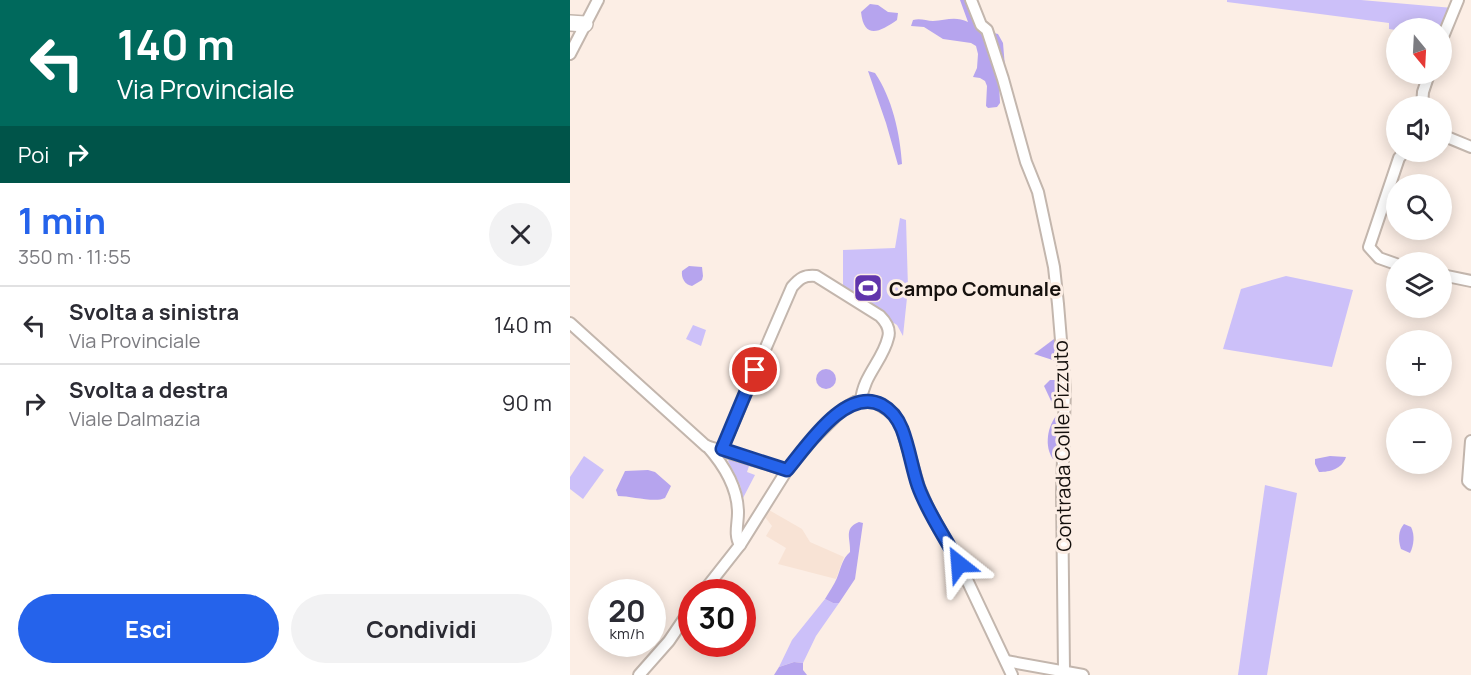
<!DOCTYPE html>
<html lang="it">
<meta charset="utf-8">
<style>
body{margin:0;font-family:Manrope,sans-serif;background:#f2f2f3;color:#2b2b33;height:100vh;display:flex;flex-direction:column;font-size:22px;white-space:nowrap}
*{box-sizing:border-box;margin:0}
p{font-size:20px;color:#7c7c81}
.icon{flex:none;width:33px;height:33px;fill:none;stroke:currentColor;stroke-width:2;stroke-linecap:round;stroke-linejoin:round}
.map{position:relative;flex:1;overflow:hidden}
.side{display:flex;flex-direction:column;background:#fff;width:570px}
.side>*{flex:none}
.banner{background:#00695c;color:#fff;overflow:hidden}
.needle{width:39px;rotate:162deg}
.fabs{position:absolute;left:816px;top:18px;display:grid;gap:12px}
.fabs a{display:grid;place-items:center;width:66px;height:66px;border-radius:50%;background:#fff;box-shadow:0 3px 15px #0003;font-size:30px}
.speed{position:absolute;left:18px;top:579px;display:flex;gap:12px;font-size:30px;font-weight:700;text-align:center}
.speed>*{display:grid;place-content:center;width:78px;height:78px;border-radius:50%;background:#fff;box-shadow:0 3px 15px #0003;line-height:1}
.speed small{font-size:15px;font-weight:400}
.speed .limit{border:9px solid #d22;background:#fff;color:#111}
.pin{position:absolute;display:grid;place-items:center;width:51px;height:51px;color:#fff;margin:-26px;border:3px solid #fff;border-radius:50%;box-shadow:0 2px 6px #0007}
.me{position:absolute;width:66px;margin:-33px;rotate:332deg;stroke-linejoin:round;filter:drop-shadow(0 0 4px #0008)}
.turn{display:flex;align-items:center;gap:21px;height:126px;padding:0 18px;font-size:27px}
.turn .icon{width:78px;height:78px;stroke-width:2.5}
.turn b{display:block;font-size:42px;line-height:51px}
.then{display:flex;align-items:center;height:57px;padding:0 18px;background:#0003;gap:12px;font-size:22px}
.round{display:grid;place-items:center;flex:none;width:63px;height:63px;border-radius:32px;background:#f2f2f3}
.head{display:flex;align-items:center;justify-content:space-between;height:102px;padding:0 18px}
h1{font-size:36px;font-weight:700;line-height:45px;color:#2563eb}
.cta{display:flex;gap:12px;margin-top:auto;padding:12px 18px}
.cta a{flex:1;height:69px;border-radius:36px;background:#2563eb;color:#fff;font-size:24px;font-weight:700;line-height:69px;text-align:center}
.cta a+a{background:#f2f2f3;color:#2b2b33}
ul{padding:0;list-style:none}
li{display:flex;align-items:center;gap:18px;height:78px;padding:0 18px;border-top:2px solid #e1e1e2}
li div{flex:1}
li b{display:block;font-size:22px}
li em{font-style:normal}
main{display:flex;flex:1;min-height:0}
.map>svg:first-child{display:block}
.built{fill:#f8e3d5}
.green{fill:#ccc0f9}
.forest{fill:#b6a4ee}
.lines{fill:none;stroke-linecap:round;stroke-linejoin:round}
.street-casing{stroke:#c3b6ad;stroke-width:14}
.secondary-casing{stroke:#c3b6ad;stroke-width:18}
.street{stroke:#fff;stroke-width:10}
.secondary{stroke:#fff;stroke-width:15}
.route-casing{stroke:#184099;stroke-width:15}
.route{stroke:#2563eb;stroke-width:10}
.labels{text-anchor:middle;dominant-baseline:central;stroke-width:6;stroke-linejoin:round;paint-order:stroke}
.poi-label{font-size:20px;font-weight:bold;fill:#15100d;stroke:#fceee5;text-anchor:start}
.street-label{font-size:20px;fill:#15100d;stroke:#fceee5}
</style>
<main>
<section class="side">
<div class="banner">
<div class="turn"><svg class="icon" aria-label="left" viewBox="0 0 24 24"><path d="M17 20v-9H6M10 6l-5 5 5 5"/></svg><div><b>140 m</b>Via Provinciale</div></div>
<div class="then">Poi<svg class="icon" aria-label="right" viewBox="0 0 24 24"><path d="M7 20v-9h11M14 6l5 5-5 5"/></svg></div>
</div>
<div class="head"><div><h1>1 min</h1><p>350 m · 11:55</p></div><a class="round"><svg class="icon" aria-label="close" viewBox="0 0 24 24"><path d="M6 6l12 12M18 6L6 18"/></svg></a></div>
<ul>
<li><svg class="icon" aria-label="left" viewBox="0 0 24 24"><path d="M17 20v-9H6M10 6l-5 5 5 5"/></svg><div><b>Svolta a sinistra</b><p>Via Provinciale</p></div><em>140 m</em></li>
<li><svg class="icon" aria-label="right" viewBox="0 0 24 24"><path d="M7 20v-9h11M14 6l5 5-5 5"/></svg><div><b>Svolta a destra</b><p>Viale Dalmazia</p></div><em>90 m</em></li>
</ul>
<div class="cta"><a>Esci</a><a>Condividi</a></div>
</section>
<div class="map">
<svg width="901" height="675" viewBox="0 0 901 675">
<rect width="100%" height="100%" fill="#fceee5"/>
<polygon class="built" points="199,510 232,529 240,542 274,557 266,579 208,564 216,548 196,536 202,526 195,517"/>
<g class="green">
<polygon points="657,0 791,0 883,8 872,28 826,30 819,29 819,23 657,2"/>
<polygon points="330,218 336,220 338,288 333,336 327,325 273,291 273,250 325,248"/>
<polygon points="716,276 783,290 762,367 653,349 671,289"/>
<polygon points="123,325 136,330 131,346 116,339"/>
<polygon points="14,456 34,470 13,499 0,489 0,477"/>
<polygon points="161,457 189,468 179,466 177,472 185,475 173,498 170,485 158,461"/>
<polygon points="695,485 727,493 697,675 668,675"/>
<polygon points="255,599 263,603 269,603 246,636 233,663 224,662 209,667 222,640"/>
</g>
<g class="forest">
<path d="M390 0H401L420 32 428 34 433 43 435 67 429 83 430 103 427 107 418 108 416 106 417 86 415 81 410 78 403 77 407 68 408 54 406 46 401 43 373 39 354 27 341 26 343 20C351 18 356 21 363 21 376 20 386 16 398 22Z"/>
<path d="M300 4 308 5 318 12 328 13 327 20C310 32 294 40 291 12Z"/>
<path d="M298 71 305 73C322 98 330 133 332 164L328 165 316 123Z"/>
<path d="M119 266 132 267 133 276 132 280 122 286C115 285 111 278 112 271Z"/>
<polygon points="488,336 492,363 464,354"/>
<circle cx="256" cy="379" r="10"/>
<polygon points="480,380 492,380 492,402 485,405 482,403 474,386"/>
<path d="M488 414H492L491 460 483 459C474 447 477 425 488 414Z"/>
<path d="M760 456 776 457C772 469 760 472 749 472L745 464V459Z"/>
<path d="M78 470 85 472 101 486 95 498C85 503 61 496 48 496L46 490 55 471Z"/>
<path d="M289 522 293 523 285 579 269 603H263L255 599C259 592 264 585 267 578 271 568 272 559 280 552 281 539 273 528 289 522Z"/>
<path d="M834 524 841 527C845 535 844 545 840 553L831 549C828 540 828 531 834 524Z"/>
<polygon points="224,662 233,663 233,670 237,675 204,675 209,667"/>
</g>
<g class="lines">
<g class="street-casing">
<g id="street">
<polyline points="401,0 411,25 417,30 433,79 456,162 468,192 484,267 488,304 495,389 492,493 494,670"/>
<polyline points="872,39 888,0"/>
<polyline points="0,54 28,0"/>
<polyline points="852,106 853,92 859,74"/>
<polyline points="872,135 901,147"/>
<polyline points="826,264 809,258 799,247 829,158 834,152"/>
<polyline points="872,275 901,281"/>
<polyline points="0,323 136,446 217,470"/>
<polyline points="901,441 898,481 901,484"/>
<path d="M137 446C154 465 168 487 168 513 168 524 164 535 170 545"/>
<path d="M152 449 222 287C230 278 234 275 246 276L310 316C316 322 321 329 318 338 313 360 293 376 291 401"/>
<polyline points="133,592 170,545 217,470 242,440 273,409 285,402 296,400 305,402 324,414 332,429 349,487 359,510 389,563 442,675"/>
<polyline points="436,661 513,675"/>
<polyline points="69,675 99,641 122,607"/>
</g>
</g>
<g class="secondary-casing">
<polyline id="secondary" points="0,23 15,24"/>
</g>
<use href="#street" class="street"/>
<use href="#secondary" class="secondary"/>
</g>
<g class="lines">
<g class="route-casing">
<path id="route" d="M185 370 152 449 217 470C237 446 276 386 312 405 321 410 328 419 332 429 339 447 342 468 348 486 358 514 376 538 389 564"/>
</g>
<use href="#route" class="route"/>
</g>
<defs>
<g id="stadium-square" transform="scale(1.5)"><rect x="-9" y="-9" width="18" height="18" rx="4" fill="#6035ac" stroke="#fceee5"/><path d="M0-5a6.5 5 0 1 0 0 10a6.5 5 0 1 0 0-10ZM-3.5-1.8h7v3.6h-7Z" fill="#fff"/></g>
</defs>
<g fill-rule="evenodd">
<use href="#stadium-square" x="298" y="288"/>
</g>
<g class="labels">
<g class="poi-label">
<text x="319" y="288">Campo Comunale</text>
</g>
<g class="street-label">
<text transform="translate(492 446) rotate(-91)">Contrada Colle Pizzuto</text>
</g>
</g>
</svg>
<div class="fabs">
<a><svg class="needle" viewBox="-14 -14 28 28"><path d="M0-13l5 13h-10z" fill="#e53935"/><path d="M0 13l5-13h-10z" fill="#7c7c81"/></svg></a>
<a><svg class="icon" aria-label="sound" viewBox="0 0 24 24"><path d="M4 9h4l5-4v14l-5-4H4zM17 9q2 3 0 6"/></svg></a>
<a><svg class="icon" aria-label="search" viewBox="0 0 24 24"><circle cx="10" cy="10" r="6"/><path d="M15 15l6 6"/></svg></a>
<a><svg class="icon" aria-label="layers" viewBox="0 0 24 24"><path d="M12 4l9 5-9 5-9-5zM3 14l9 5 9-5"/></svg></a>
<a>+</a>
<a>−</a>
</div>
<div class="speed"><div>20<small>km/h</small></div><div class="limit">30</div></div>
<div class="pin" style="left:185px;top:370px;background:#d93025"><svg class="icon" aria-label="arrive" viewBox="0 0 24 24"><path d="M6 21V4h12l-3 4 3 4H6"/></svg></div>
<svg class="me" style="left:389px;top:564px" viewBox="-20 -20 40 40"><path d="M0-17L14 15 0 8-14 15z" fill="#2563eb" stroke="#fff" stroke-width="4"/></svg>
</div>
</main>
